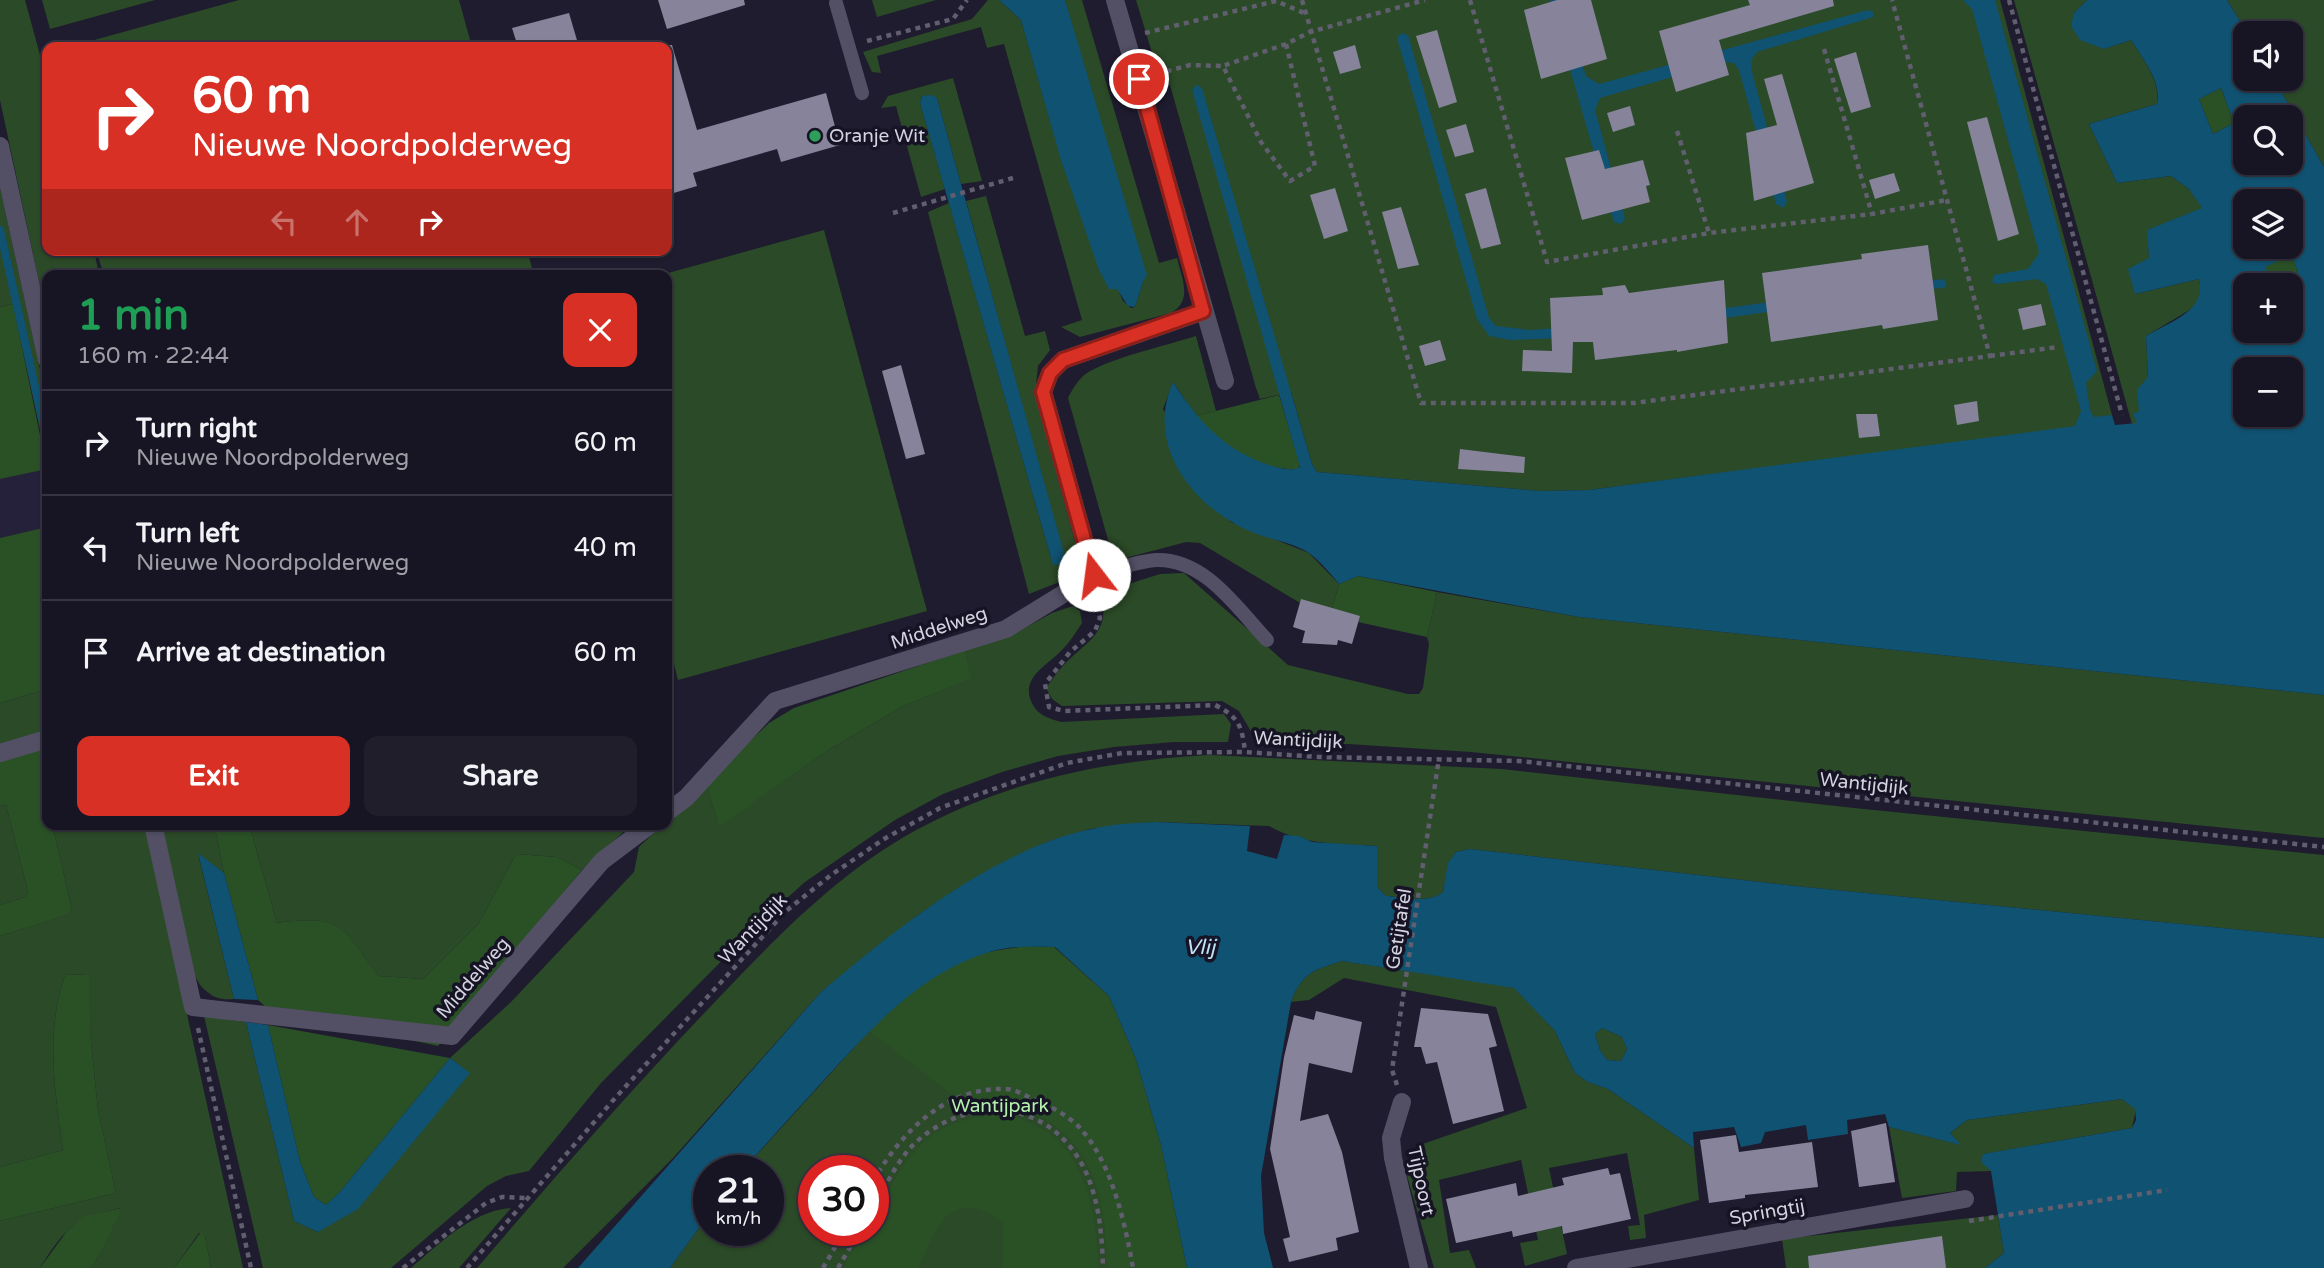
<!DOCTYPE html>
<meta charset="utf-8">
<style>
body{margin:0;font-family:"Varela Round",sans-serif;background:#201e2b;color:#f1f3f6;height:100vh;display:flex;flex-direction:column;font-size:26px;white-space:nowrap}
*{box-sizing:border-box;margin:0}
p{font-size:23px;color:#9e9fa6}
.icon{flex:none;width:38px;height:38px;fill:none;stroke:currentColor;stroke-width:2;stroke-linecap:round;stroke-linejoin:round}
.map{position:relative;flex:1;overflow:hidden}
.sheet{position:absolute;left:42px;top:270px;width:630px;height:560px;display:flex;flex-direction:column;background:#171523;border-radius:14px;box-shadow:0 2px 5px #0004,0 0 0 2px #363441}
.sheet>*{flex:none}
.hud{position:absolute;left:42px;top:42px;width:630px;height:214px;border-radius:14px;box-shadow:0 2px 5px #0004,0 0 0 2px #363441;background:#d93025;color:#fff;overflow:hidden}
.controls{position:absolute;left:2233px;top:21px;display:grid;gap:14px}
.controls a{display:grid;place-items:center;width:70px;height:70px;border-radius:14px;background:#171523;box-shadow:0 2px 5px #0004,0 0 0 2px #363441;font-size:35px}
.speed{position:absolute;left:693px;top:1155px;display:flex;gap:14px;font-size:35px;font-weight:700;text-align:center}
.speed>*{display:grid;place-content:center;width:91px;height:91px;border-radius:50%;background:#171523;box-shadow:0 2px 5px #0004,0 0 0 2px #363441;line-height:1}
.speed small{font-size:18px;font-weight:400}
.speed .limit{border:10px solid #d22;background:#fff;color:#111}
.pin{position:absolute;display:grid;place-items:center;width:60px;height:60px;color:#fff;margin:-30px;border:4px solid #fff;border-radius:50%;box-shadow:0 2px 7px #0007}
.me{position:absolute;width:77px;margin:-38px;rotate:345deg;stroke-linejoin:round;filter:drop-shadow(0 0 5px #0008)}
.turn{display:flex;align-items:center;gap:24px;height:147px;padding:0 35px;font-size:32px}
.turn .icon{width:91px;height:91px;stroke-width:2.5}
.turn b{display:block;font-size:49px;line-height:60px}
.lanes{display:flex;align-items:center;height:66px;padding:0 35px;background:#0003;justify-content:center;gap:35px;direction:ltr}
.lanes .off{opacity:.35}
.round{display:grid;place-items:center;flex:none;width:74px;height:74px;border-radius:14px;background:#201e2b}
.head{display:flex;align-items:center;justify-content:space-between;height:119px;padding:0 35px}
h1{font-size:42px;font-weight:700;line-height:52px;color:#1e9e55}
.primary-button{display:flex;gap:14px;margin-top:auto;padding:14px 35px}
.primary-button a{flex:1;height:80px;border-radius:14px;background:#d93025;color:#fff;font-size:28px;font-weight:700;line-height:80px;text-align:center}
.primary-button a+a{background:#201e2b;color:#f1f3f6}
ul{padding:0;list-style:none}
li{display:flex;align-items:center;gap:21px;height:105px;padding:0 35px;border-top:2px solid #363441}
li div{flex:1}
li b{display:block;font-size:26px}
li em{font-style:normal}
.map>svg:first-child{display:block}
.built{fill:#26213b}
.green{fill:#2b4a27;fill-rule:evenodd}
.forest{fill:#2a5026}
.water{fill:#105271;fill-rule:evenodd}
.lines{fill:none;stroke-linecap:round;stroke-linejoin:round}
.stream{stroke:#105271;stroke-width:8}
.building{fill:#86839b}
.path{stroke:#605e6f;stroke-width:4.5;stroke-dasharray:5 5;stroke-linecap:butt}
.lane{stroke:#535066;stroke-width:14}
.street{stroke:#535066;stroke-width:18}
.route-casing{stroke:#8d1f18;stroke-width:18}
.route{stroke:#d93025;stroke-width:12}
.leisure-dot{fill:#2e9e5b;stroke:#161325;stroke-width:2.5}
.labels{text-anchor:middle;dominant-baseline:central;stroke-width:7;stroke-linejoin:round;paint-order:stroke}
.poi-label{font-size:19px;fill:#d4d3e0;stroke:#161325;text-anchor:start}
.street-label{font-size:19px;fill:#d4d3e0;stroke:#161325}
.park-label{font-size:19px;fill:#b2f0ab;stroke:#161325}
.water-label{font-size:21px;font-style:italic;fill:#c2e3f7;stroke:#161325}
</style>
<div class="map">
<svg width="2324" height="1268" viewBox="0 0 2324 1268">
<rect width="100%" height="100%" fill="#1f1c2f"/>
<polygon class="built" points="47,469 47,527 0,538 0,479"/>
<g class="green">
<polygon points="0,0 25,0 40,55 47,53 47,250 94,250 99,275 47,275 47,319 0,100"/>
<polygon points="42,0 155,0 50,29"/>
<polygon points="239,0 459,0 472,47 69,47"/>
<polygon points="872,0 936,0 877,17"/>
<path d="M988 0H999L1021 20 1063 165 1123 301 1131 308 1135 307 1143 282 1065 0H1082L1159 263 1177 258C1182 279 1193 300 1171 313L1080 337 1061 327 1082 320 1004 44 987 48 981 27 877 56 881 73 872 72 863 52 972 19Z"/>
<polygon points="1136,0 2000,0 2112,415 2070,428 1589,490 1540,491 1317,472 1312,464 1291,392 1260,399 1256,388 1170,85 1163,67 1157,69"/>
<path d="M2014 0H2087L2074 13 2104 49 2131 40C2143 59 2161 81 2157 104L2089 124 2117 183 2171 176 2189 189 2203 208 2148 230 2149 259 2135 294 2199 279 2202 293 2196 306 2146 336 2148 377 2137 424H2132Z"/>
<polygon points="2227,0 2324,0 2324,167 2274,79 2291,79 2291,33 2247,33"/>
<polygon points="953,78 982,181 961,184 937,98 922,96 920,103 945,189 921,197 896,106 881,108 888,96"/>
<polygon points="0,188 47,401 47,463 13,304 0,307"/>
<polygon points="986,196 1025,336 1045,331 1050,350 1038,366 1035,395 1080,560 1079,571 1072,577 1029,594 928,212 949,203 1051,558 1066,564 966,201"/>
<polygon points="824,230 927,611 678,680 667,637 667,275 661,275"/>
<polygon points="96,250 527,250 534,275 104,275"/>
<path d="M1196 336 1216 411 1196 416 1173 382 1163 409 1231 522 1309 553 1339 584 1330 616 1317 613 1200 543 1186 542 1114 561 1068 398C1072 390 1076 383 1083 376 1104 359 1169 345 1196 336Z"/>
<path d="M1184 573 1288 665 1408 694H1419L1423 688 1429 644 1427 637 1437 592 1579 617 2324 695V838L1471 752 1348 744 1259 745 1239 711 1222 701 1062 706 1052 699 1046 688C1052 680 1057 672 1063 666 1086 641 1113 633 1100 593L1160 574Z"/>
<path d="M1073 606 1080 611 1082 623C1076 632 1070 642 1062 650 1048 665 1021 677 1031 701 1037 715 1047 718 1061 722L1224 714 1231 724 1228 742H1174L1114 747 1058 756 1002 772 943 794 895 820 805 882 758 924 601 1083 529 1171 506 1176 487 1186 391 1268H263L204 1016 246 1022 294 1221 318 1232 469 1073 450 1058 510 1003 634 872 639 847 663 824H667V821L706 783 719 826 827 751 903 706 970 679 965 650 1012 635 1052 613Z"/>
<polygon points="47,689 47,731 0,745 0,703"/>
<path d="M1209 755 1502 769 1854 808 2324 855V938L1805 887 1470 849 1456 852 1449 863 1443 892C1429 904 1403 897 1386 896L1377 887V846C1341 844 1301 845 1269 826L1156 822 1090 829 1050 841 960 887 918 915 821 992 673 1158 563 1268H477C553 1179 629 1092 710 1007 775 939 842 867 928 824 1015 779 1112 760 1209 755Z"/>
<polygon points="6,805 28,892 25,897 0,905 0,806"/>
<path d="M52 824H145L243 1268H211L205 1236 199 1233 174 1268H91L100 1255 121 1208C73 1219 66 1227 40 1268H0V1221L116 1193 98 1110 91 1042 88 974 65 975C45 1031 55 1093 63 1150L0 1167V936L66 915 72 909Z"/>
<path d="M160 824H214L224 873 198 854 234 999C222 1000 215 999 205 990 182 971 167 858 160 824Z"/>
<path d="M249 824H632L582 870 557 857 516 854 479 923 423 979 379 976C341 927 343 914 277 923Z"/>
<path d="M1342 961 1514 987 1555 1031 1575 1073 1588 1082 1608 1089 1694 1148 1699 1200 1644 1215 1646 1238 1630 1240 1628 1226 1640 1225 1627 1153 1549 1168 1567 1254 1525 1266 1520 1243 1538 1240 1521 1160 1439 1180 1450 1253 1469 1250 1476 1268H1434L1407 1176 1417 1146 1527 1108 1496 1007 1344 978 1309 1000 1291 1002C1302 973 1313 970 1342 961Z"/>
<path d="M951 967 1187 1268H670L709 1214V1230H768V1171H742L869 1031 909 994ZM814 1171H873V1230H814Z"/>
<polygon points="1602,1028 1622,1037 1627,1049 1621,1061 1607,1060 1600,1050 1595,1034"/>
<polygon points="2122,1099 2136,1109 2132,1128 1984,1154 1991,1171 1957,1172 1956,1191 1902,1198 1889,1127 1958,1144 1950,1133 1967,1120"/>
<path d="M511 1208 459 1268H411C439 1244 472 1211 511 1208Z"/>
<polygon points="1998,1215 2004,1253 1985,1268 1786,1268 1782,1239"/>
</g>
<g class="forest">
<polygon points="2221,88 2234,123 2213,134 2199,99"/>
<polygon points="2292,253 2304,293 2291,296 2291,285 2274,285 2264,267"/>
<polygon points="13,304 47,469 0,479 0,307"/>
<path d="M1279 395 1300 465 1298 469C1260 471 1219 446 1196 416Z"/>
<polygon points="47,527 47,689 0,703 0,538"/>
<polygon points="1358,576 1437,592 1427,637 1330,616 1339,584"/>
<polygon points="965,650 971,679 903,706 827,751 719,827 706,783 769,723 794,708"/>
<polygon points="47,747 47,789 45,792 47,824 52,824 72,909 67,915 0,936 0,905 25,897 28,892 6,805 0,806 0,761"/>
<path d="M214 824H249L277 923C344 914 341 927 379 976L423 979 479 923 516 854 557 857 582 870 438 1046 268 1009 258 1000 224 873Z"/>
<path d="M1027 946 1054 947 1109 996 1136 1059 1161 1145 1187 1268H1107C1106 1205 1096 1140 1031 1113 1021 1108 1011 1102 1000 1102 990 1101 978 1105 968 1107L869 1031C903 999 942 962 989 952 1002 949 1015 948 1027 946Z"/>
<path d="M89 974 91 1042 98 1110 116 1193 0 1221V1167L63 1150C55 1092 45 1031 65 975Z"/>
<polygon points="268,1025 450,1058 339,1193 326,1205 314,1197 300,1162"/>
<path d="M1008 1113C1027 1122 1049 1129 1063 1146 1091 1178 1097 1228 1098 1268H1003V1224C997 1217 989 1213 980 1210 941 1198 932 1242 918 1268H847L845 1264 865 1230H873C873 1212 882 1201 891 1186 923 1132 945 1119 1008 1113Z"/>
<polygon points="122,1208 100,1255 91,1268 40,1268 67,1231 85,1216"/>
<polygon points="201,1232 205,1236 211,1268 174,1268"/>
</g>
<g class="water">
<polygon points="999,0 1065,0 1147,275 1143,282 1135,307 1128,306 1117,289 1109,289 1099,270 1061,160 1021,20"/>
<polygon points="1550,0 1561,0 1586,76 1599,84 1868,10 1873,12 1873,17 1757,52 1752,59 1751,68 1787,201 1784,208 1776,204 1739,70 1734,63 1724,62 1600,98 1595,110 1625,219 1621,224 1614,222"/>
<path d="M1963 0H1995L2097 371 2086 383 2090 410 2094 417 2112 415 2115 425 2137 423 2133 414 2139 411 2137 390 2148 377 2146 336C2171 321 2207 311 2199 279L2135 294 2128 269 2149 258 2147 230 2202 208 2189 189 2171 176 2117 183 2089 124 2157 104C2162 82 2143 59 2131 40L2104 49 2080 40 2071 26 2074 13 2087 0H2227L2247 33 2245 79H2274L2324 167V695L1579 617 1358 576 1339 584C1330 573 1320 561 1309 553 1292 542 1272 540 1254 533 1195 509 1144 447 1173 382 1198 421 1224 450 1269 465 1279 468 1292 472 1300 467L1192 90 1196 85 1202 88 1312 464 1317 472 1540 491 1589 490 2075 426 2081 411 2046 284 2037 279 1997 284 1992 282 1994 275 2028 269 2039 253 1972 9ZM2221 88 2234 123 2213 134 2199 99ZM2245 117H2291V163H2245ZM2291 201V247H2245V201ZM2292 254 2304 292 2291 296V331H2245V285H2274L2265 267ZM2245 369H2291V415H2245Z"/>
<polygon points="1401,33 1408,35 1489,318 1496,326 1530,330 1589,326 1944,279 1947,287 1589,337 1510,340 1489,336 1477,319 1397,38"/>
<polygon points="932,95 937,98 1067,564 1053,565 1051,558 920,103 922,96"/>
<path d="M1156 822 1250 826 1247 851 1277 859 1284 835 1299 836 1312 842 1377 846V887L1386 896C1403 897 1429 904 1443 892L1448 863 1456 852 1470 849 1805 887 2324 938V1268H1985L2004 1253 1991 1171 1981 1162 1983 1154 2132 1128 2136 1120 2135 1109 2122 1099 1967 1120 1950 1133 1961 1145 1889 1127 1885 1114 1847 1120 1848 1134 1808 1140 1806 1125 1765 1132 1761 1143 1741 1147 1734 1127 1693 1132 1694 1148 1608 1089 1588 1082 1575 1073 1555 1031 1514 988 1342 961C1313 970 1302 973 1291 1002L1261 1176 1264 1233 1273 1268H1187L1161 1145 1136 1059 1109 996 1055 947C1032 946 1007 946 986 953 918 975 871 1029 824 1080 797 1110 769 1140 742 1171H709V1214L670 1268H578L821 992C894 930 996 848 1092 829 1113 824 1134 823 1156 822ZM1602 1028 1622 1037 1627 1049 1621 1061 1607 1060 1600 1050 1595 1034Z"/>
<polygon points="198,853 224,873 258,1000 234,999"/>
<polygon points="246,1022 268,1025 300,1162 314,1197 326,1205 339,1193 450,1058 470,1073 358,1209 318,1232 294,1221"/>
</g>
<g class="lines">
<polyline class="stream" points="0,230 47,440"/>
</g>
<g class="building">
<polygon points="658,0 744,0 745,5 667,29"/>
<polygon points="1557,0 1591,0 1607,59 1541,79 1524,10"/>
<polygon points="1748,0 1833,0 1834,6 1719,40 1729,75 1676,92 1659,31 1750,5"/>
<polygon points="569,13 579,47 518,47 512,28"/>
<polygon points="1437,30 1457,102 1439,108 1416,36"/>
<polygon points="667,45 672,45 697,130 826,93 840,145 781,162 777,149 693,173 697,186 667,195"/>
<polygon points="1355,45 1361,68 1340,74 1333,52"/>
<polygon points="1856,52 1871,107 1851,113 1834,59"/>
<polygon points="1782,74 1814,183 1754,201 1746,133 1777,125 1764,79"/>
<polygon points="1630,106 1635,125 1613,132 1607,113"/>
<polygon points="1987,117 2019,234 1998,241 1967,122"/>
<polygon points="1466,124 1474,152 1455,157 1446,130"/>
<polygon points="1599,150 1605,169 1643,160 1650,185 1646,186 1650,202 1582,220 1565,158"/>
<polygon points="1894,173 1900,191 1875,199 1869,180"/>
<polygon points="1335,188 1348,231 1324,239 1310,195"/>
<polygon points="1486,188 1501,244 1481,249 1465,194"/>
<polygon points="1401,207 1419,265 1398,269 1382,212"/>
<polygon points="1928,245 1938,320 1883,329 1882,325 1771,342 1762,273 1862,259 1861,254"/>
<polygon points="1724,280 1728,343 1677,352 1677,350 1595,360 1593,342 1573,342 1572,373 1522,371 1523,350 1552,351 1550,298 1603,295 1602,288 1625,285 1629,293"/>
<polygon points="2041,304 2046,325 2023,330 2018,309"/>
<polygon points="1440,340 1446,360 1425,366 1419,346"/>
<polygon points="901,365 925,454 906,459 882,371"/>
<polygon points="1977,401 1979,421 1957,425 1954,405"/>
<polygon points="1856,414 1877,414 1880,436 1859,438"/>
<polygon points="1460,449 1525,457 1524,473 1458,469"/>
<polygon points="1301,599 1360,616 1352,644 1338,640 1337,645 1302,643 1305,631 1293,627"/>
<polygon points="1421,1008 1488,1014 1497,1046 1489,1048 1504,1111 1453,1124 1437,1062 1426,1064 1421,1047 1414,1047"/>
<polygon points="1316,1011 1362,1022 1352,1073 1309,1063 1300,1121 1328,1114 1342,1152 1359,1232 1336,1238 1338,1250 1289,1262 1283,1239 1290,1237 1270,1149 1284,1057 1294,1015 1314,1020"/>
<polygon points="1886,1123 1895,1182 1859,1187 1851,1131"/>
<polygon points="1736,1135 1739,1152 1812,1142 1818,1187 1745,1195 1745,1198 1709,1203 1700,1140"/>
<polygon points="1608,1168 1610,1175 1620,1173 1631,1219 1563,1234 1562,1226 1513,1237 1512,1231 1456,1243 1446,1199 1516,1183 1518,1196 1564,1185 1562,1178"/>
<polygon points="1942,1236 1946,1268 1809,1268 1808,1256"/>
</g>
<g class="lines">
<g class="path">
<polyline points="1302,0 1421,403 1634,403 1990,356 1892,0"/>
<polyline points="1470,0 1547,262 1709,233 1872,214 1947,200"/>
<polyline points="2009,0 2122,415"/>
<polyline points="1145,33 1276,1 1304,13"/>
<polyline points="867,41 953,19 967,0"/>
<polyline points="1286,44 1315,166 1290,181 1261,142 1223,66 1286,44 1310,32 1425,0"/>
<polyline points="1824,49 1872,214"/>
<polyline points="1157,74 1190,65 1223,66"/>
<polyline points="1677,131 1709,233"/>
<polyline points="893,213 1013,178"/>
<polyline points="1990,356 2058,347"/>
<path d="M1095 596 1100 618 1095 631 1070 652 1045 684 1049 707 1064 711 1215 705C1239 717 1242 726 1245 752"/>
<polyline points="198,1028 251,1268"/>
<polyline points="1397,1085 1392,1070 1439,758"/>
<path d="M873 1181C902 1132 944 1087 1006 1089 1016 1089 1027 1097 1036 1100 1052 1107 1069 1116 1081 1129 1112 1164 1125 1223 1133 1268"/>
<path d="M873 1207C885 1188 895 1165 910 1148 952 1104 1023 1094 1066 1142 1097 1175 1102 1226 1103 1268"/>
<polyline points="1969,1221 2167,1190"/>
<polyline points="403,1268 486,1203 502,1197 525,1198"/>
<polyline points="467,1268 616,1097 786,911 831,875 884,839 940,808 1067,763 1122,753 1245,752 1319,757 1519,761 2324,847"/>
<polyline points="823,1268 845,1230"/>
<polyline points="838,1268 860,1230"/>
</g>
<g class="lane">
<polyline points="836,3 862,93"/>
<path d="M1094 575C1114 570 1137 561 1157 560 1205 559 1237 608 1267 640"/>
</g>
<g class="street">
<polyline points="1115,0 1225,381"/>
<polyline points="0,146 47,360"/>
<polyline points="0,753 47,739"/>
<polyline points="667,812 686,798 775,701 1006,629 1094,575 1043,392 1050,373 1063,360 1204,311"/>
<polyline points="153,824 193,1007 452,1036 602,861 651,824"/>
<polyline points="1402,1102 1391,1138 1393,1158 1419,1268"/>
<polyline points="1576,1268 1965,1199"/>
</g>
</g>
<g class="lines">
<g class="route-casing">
<polyline id="route" points="1094,575 1043,392 1050,373 1063,360 1203,311 1139,79"/>
</g>
<use href="#route" class="route"/>
</g>
<circle class="leisure-dot" cx="815" cy="136" r="7"/>
<g class="labels">
<g class="poi-label">
<text x="829" y="136">Oranje Wit</text>
</g>
<g class="street-label">
<text transform="translate(939 628) rotate(-18)">Middelweg</text>
<text transform="translate(1298 740) rotate(3)">Wantijdijk</text>
<text transform="translate(1864 784) rotate(6)">Wantijdijk</text>
<text transform="translate(753 929) rotate(-46)">Wantijdijk</text>
<text transform="translate(1399 929) rotate(-81)">Getijtafel</text>
<text transform="translate(473 978) rotate(-49)">Middelweg</text>
<text transform="translate(1421 1181) rotate(78)">Tijpoort</text>
<text transform="translate(1767 1212) rotate(-10)">Springtij</text>
</g>
<g class="park-label">
<text x="1000" y="1106">Wantijpark</text>
</g>
<g class="water-label">
<text x="1200" y="947">Vlij</text>
</g>
</g>
</svg>
<div class="controls">
<a><svg class="icon" aria-label="sound" viewBox="0 0 24 24"><path d="M4 9h4l5-4v14l-5-4H4zM17 9q2 3 0 6"/></svg></a>
<a><svg class="icon" aria-label="search" viewBox="0 0 24 24"><circle cx="10" cy="10" r="6"/><path d="M15 15l6 6"/></svg></a>
<a><svg class="icon" aria-label="layers" viewBox="0 0 24 24"><path d="M12 4l9 5-9 5-9-5zM3 14l9 5 9-5"/></svg></a>
<a>+</a>
<a>−</a>
</div>
<div class="speed"><div>21<small>km/h</small></div><div class="limit">30</div></div>
<div class="pin" style="left:1139px;top:79px;background:#d93025"><svg class="icon" aria-label="arrive" viewBox="0 0 24 24"><path d="M6 21V4h12l-3 4 3 4H6"/></svg></div>
<svg class="me" style="left:1094px;top:575px" viewBox="-20 -20 40 40"><circle r="19" fill="#fff"/><path d="M0-13L10 11 0 6-10 11z" fill="#d93025"/></svg>
<div class="hud">
<div class="turn"><svg class="icon" aria-label="right" viewBox="0 0 24 24"><path d="M7 20v-9h11M14 6l5 5-5 5"/></svg><div><b>60 m</b>Nieuwe Noordpolderweg</div></div>
<div class="lanes"><svg class="icon off" aria-label="left" viewBox="0 0 24 24"><path d="M17 20v-9H6M10 6l-5 5 5 5"/></svg><svg class="icon off" aria-label="ahead" viewBox="0 0 24 24"><path d="M12 20V5M6 11l6-6 6 6"/></svg><svg class="icon" aria-label="right" viewBox="0 0 24 24"><path d="M7 20v-9h11M14 6l5 5-5 5"/></svg></div>
</div>
<section class="sheet">
<div class="head"><div><h1>1 min</h1><p>160 m · 22:44</p></div><a class="round" style="background:#d93025;color:#fff"><svg class="icon" aria-label="close" viewBox="0 0 24 24"><path d="M6 6l12 12M18 6L6 18"/></svg></a></div>
<ul>
<li><svg class="icon" aria-label="right" viewBox="0 0 24 24"><path d="M7 20v-9h11M14 6l5 5-5 5"/></svg><div><b>Turn right</b><p>Nieuwe Noordpolderweg</p></div><em>60 m</em></li>
<li><svg class="icon" aria-label="left" viewBox="0 0 24 24"><path d="M17 20v-9H6M10 6l-5 5 5 5"/></svg><div><b>Turn left</b><p>Nieuwe Noordpolderweg</p></div><em>40 m</em></li>
<li><svg class="icon" aria-label="arrive" viewBox="0 0 24 24"><path d="M6 21V4h12l-3 4 3 4H6"/></svg><div><b>Arrive at destination</b></div><em>60 m</em></li>
</ul>
<div class="primary-button"><a>Exit</a><a>Share</a></div>
</section>
</div>
